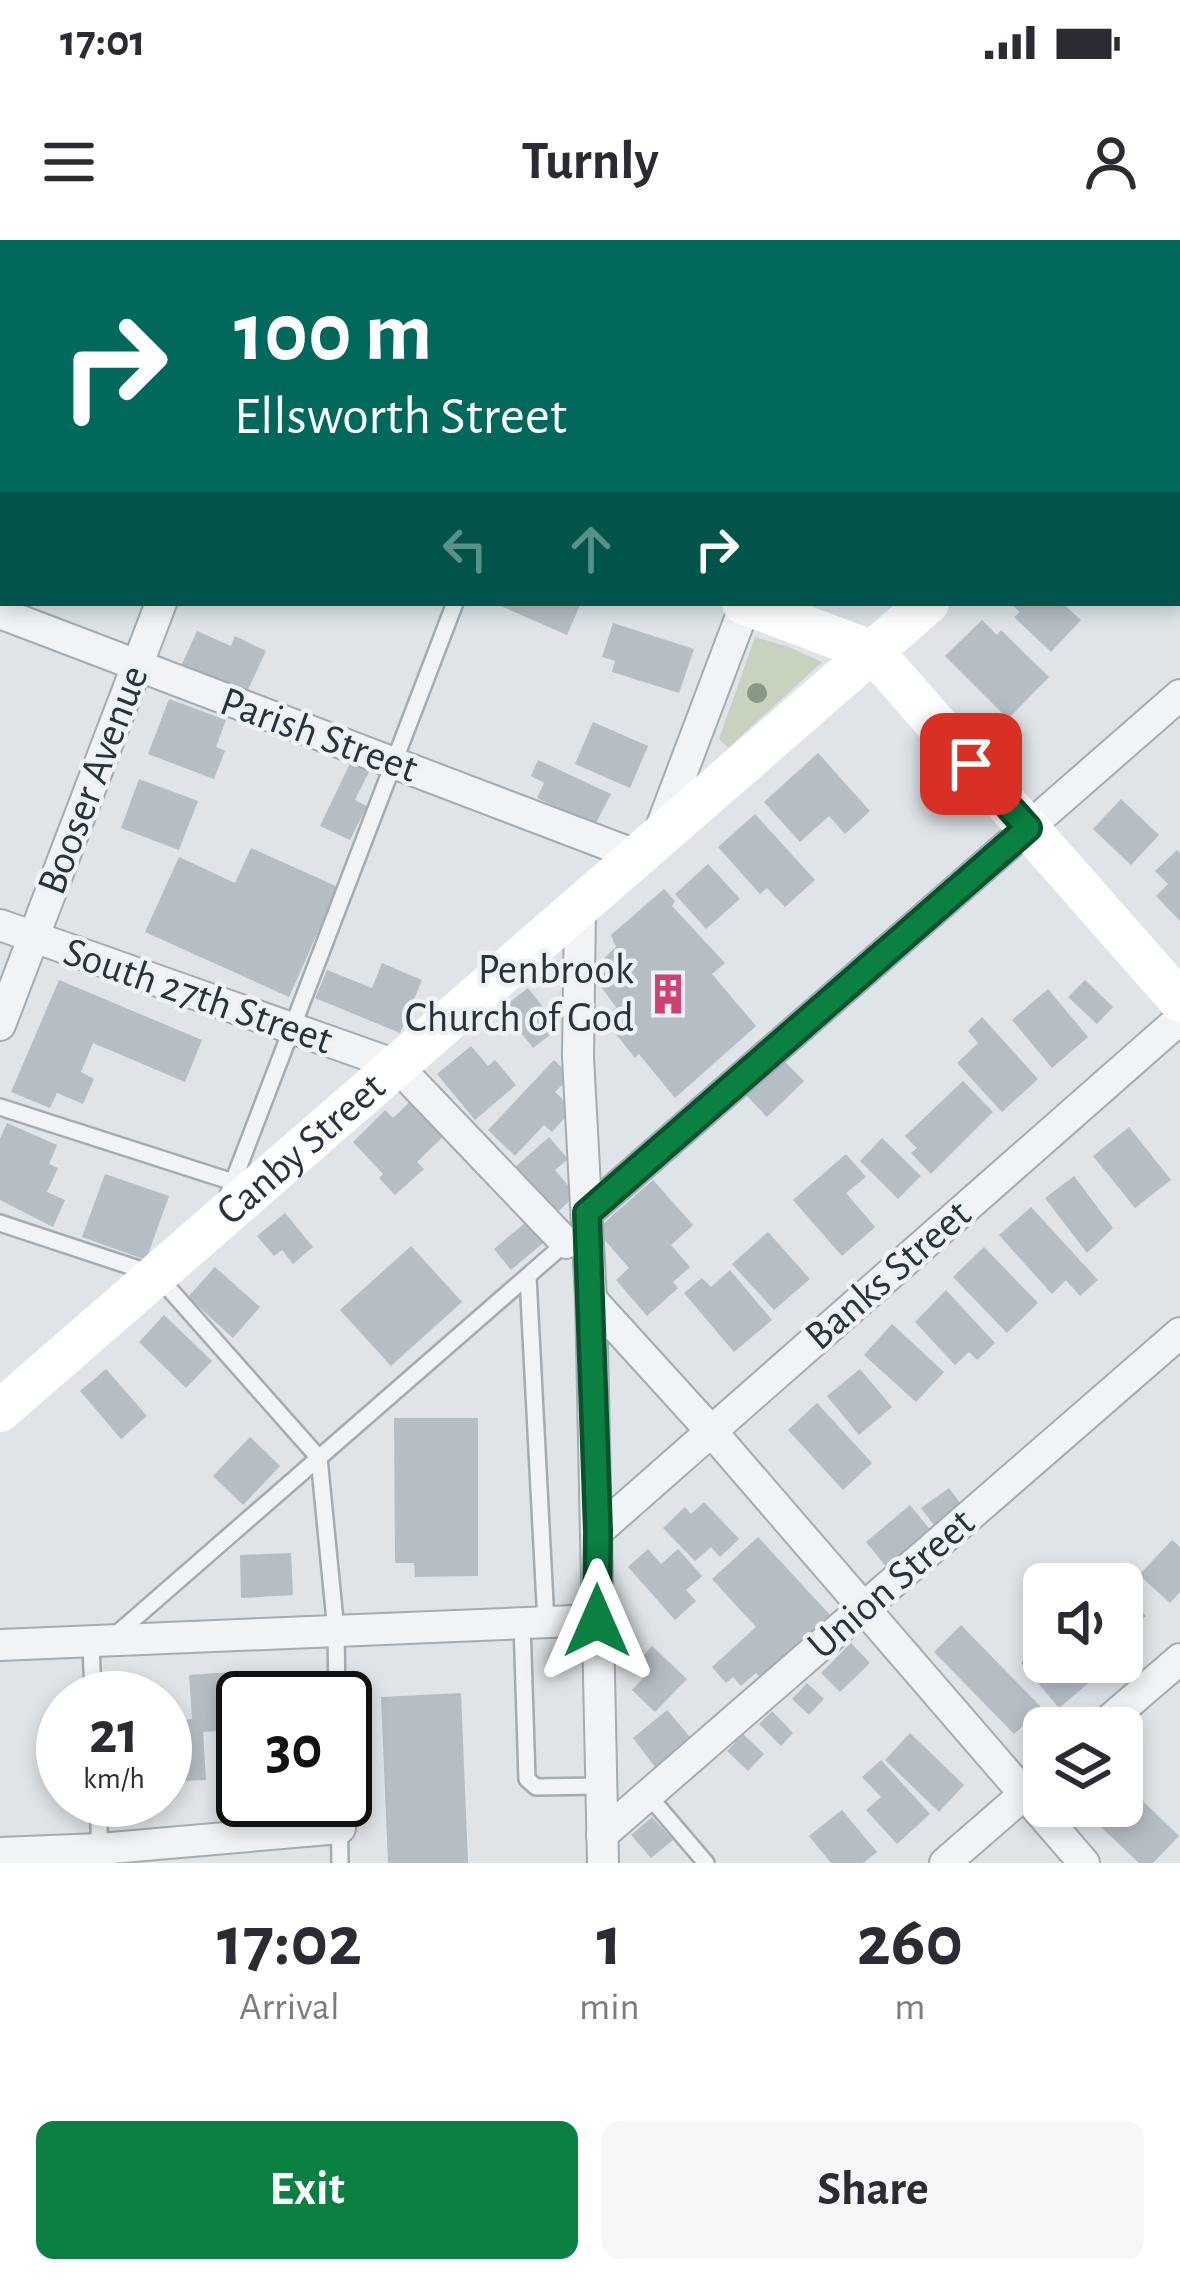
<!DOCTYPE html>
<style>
body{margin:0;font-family:"Alegreya Sans",sans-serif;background:#f7f7f7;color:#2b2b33;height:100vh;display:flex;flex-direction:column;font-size:45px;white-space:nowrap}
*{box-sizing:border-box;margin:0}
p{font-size:39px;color:#7c7c81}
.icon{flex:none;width:66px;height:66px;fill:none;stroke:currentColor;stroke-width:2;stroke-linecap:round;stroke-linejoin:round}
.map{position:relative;height:1623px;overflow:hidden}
.panel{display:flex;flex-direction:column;background:#fff;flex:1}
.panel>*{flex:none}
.hud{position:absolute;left:0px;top:0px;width:1182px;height:366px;box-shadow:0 6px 18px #0003;background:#00695c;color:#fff;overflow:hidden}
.buttons{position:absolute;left:1023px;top:1323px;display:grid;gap:24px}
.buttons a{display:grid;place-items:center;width:120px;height:120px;border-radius:18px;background:#fff;box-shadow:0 6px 18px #0003;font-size:60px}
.speed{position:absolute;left:36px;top:1431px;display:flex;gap:24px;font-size:60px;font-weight:700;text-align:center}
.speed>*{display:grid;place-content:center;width:156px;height:156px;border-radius:50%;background:#fff;box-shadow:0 6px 18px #0003;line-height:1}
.speed small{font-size:30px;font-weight:400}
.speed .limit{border:6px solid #111;border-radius:18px;background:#fff;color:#111}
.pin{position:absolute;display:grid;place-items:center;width:102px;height:102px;color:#fff;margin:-51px;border-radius:24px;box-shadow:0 6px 18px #0006}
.me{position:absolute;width:132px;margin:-66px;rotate:0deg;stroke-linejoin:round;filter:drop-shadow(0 0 9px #0008)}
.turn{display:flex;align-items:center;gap:42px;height:252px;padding:0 36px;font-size:54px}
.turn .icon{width:156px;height:156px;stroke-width:2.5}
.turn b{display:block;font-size:84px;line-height:102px}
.lanes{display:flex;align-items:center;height:114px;padding:0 36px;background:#0003;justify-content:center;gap:60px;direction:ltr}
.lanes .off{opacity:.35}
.eta{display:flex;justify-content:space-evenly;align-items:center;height:204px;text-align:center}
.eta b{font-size:72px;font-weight:600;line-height:84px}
.cta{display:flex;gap:24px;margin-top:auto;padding:24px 36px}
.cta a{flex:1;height:138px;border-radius:18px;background:#0b8043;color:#fff;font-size:48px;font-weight:600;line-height:138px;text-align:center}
.cta a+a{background:#f7f7f7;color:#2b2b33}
.status{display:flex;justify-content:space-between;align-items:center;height:84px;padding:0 60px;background:#fff;direction:ltr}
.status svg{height:33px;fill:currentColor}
header{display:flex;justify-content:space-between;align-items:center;height:156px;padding:0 36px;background:#fff;font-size:54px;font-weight:600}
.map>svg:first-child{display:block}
.green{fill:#c7d2bf}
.building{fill:#b5bec5}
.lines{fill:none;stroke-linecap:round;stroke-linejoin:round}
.lane-casing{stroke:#a3acb2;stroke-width:20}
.street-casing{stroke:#a3acb2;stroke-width:34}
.lane{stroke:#f1f4f6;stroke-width:15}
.street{stroke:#f1f4f6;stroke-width:30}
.secondary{stroke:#fff;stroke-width:42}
.tree{fill:#889985}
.route-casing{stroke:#07532c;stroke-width:30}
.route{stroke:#0b8043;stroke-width:21}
.labels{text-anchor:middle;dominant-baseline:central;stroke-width:9;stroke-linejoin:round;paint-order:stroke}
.street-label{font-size:42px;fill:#27343f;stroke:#edf2f5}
.poi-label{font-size:42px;fill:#27343f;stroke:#edf2f5;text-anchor:end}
</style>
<div class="status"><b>17:01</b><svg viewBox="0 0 49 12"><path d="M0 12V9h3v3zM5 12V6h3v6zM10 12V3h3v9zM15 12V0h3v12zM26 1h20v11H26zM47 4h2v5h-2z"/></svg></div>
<header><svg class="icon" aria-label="menu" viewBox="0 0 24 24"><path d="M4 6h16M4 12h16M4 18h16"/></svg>Turnly<svg class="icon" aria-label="person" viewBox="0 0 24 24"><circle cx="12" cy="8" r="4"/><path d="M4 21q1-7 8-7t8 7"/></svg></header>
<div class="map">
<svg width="1180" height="1623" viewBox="0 0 1180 1623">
<rect width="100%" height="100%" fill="#dee4e8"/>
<polygon class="green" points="755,397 789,407 822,422 728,508 719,499"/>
<g class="building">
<polygon points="494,363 581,363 567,395"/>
<polygon points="1010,363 1062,363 1081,380 1051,412 1014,377 1020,372"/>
<polygon points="982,380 997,395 1001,390 1049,437 1008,479 945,416"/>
<polygon points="613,383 694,409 679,453 612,432 615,421 602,417"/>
<polygon points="197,391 231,406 235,396 266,411 246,454 181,426"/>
<polygon points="169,459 226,480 216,507 225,511 214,539 148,514"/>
<polygon points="593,482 648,506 630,548 575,524"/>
<polygon points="818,513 870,571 845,594 829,576 800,602 764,562"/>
<polygon points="353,517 372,526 355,560 367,566 350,600 320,586"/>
<polygon points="538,520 611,554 595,585 537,558 544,543 531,536"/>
<polygon points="139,539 198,561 179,610 121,588"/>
<polygon points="1121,559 1159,595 1131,625 1093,589"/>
<polygon points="755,574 815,640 785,667 767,648 760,654 718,607"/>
<polygon points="251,608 338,647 289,757 145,692 179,617 235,643"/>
<polygon points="1177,610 1180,613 1180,681 1156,656 1168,644 1155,631"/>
<polygon points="708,624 740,659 706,689 675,654"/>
<polygon points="664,649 675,661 672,666 725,723 712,734 756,786 675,858 639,814 635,818 604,779 616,767 596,740 605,732 600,722 616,707 611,695"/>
<polygon points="382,723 422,740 400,793 315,758 327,730 372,748"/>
<polygon points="59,740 202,800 185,842 93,803 81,832 94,839 83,864 57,853 50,868 11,852"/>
<polygon points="1085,740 1113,767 1097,784 1068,757"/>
<polygon points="528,748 559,788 533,808 502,768"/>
<polygon points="1048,749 1088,797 1052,828 1012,780"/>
<polygon points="982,777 1038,839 1002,872 957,823 978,803 968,791"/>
<polygon points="471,806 488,826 495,820 516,845 475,880 437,834"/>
<polygon points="782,819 804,841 767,877 745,854"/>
<polygon points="554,820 571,836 555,852 573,869 552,892 544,885 515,916 488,890"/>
<polygon points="963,841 993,872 931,934 911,913 917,908 905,896"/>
<polygon points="417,855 450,890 417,922 424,929 395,955 379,938 383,934 353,902 385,870 393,878"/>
<polygon points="7,883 57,905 49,924 58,928 47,952 65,960 53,987 0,960 0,899"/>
<polygon points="1129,887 1171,940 1135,968 1093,916"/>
<polygon points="549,897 568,919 555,930 576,955 554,975 514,928"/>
<polygon points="882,898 921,936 898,959 860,921"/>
<polygon points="846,914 866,937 846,953 875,987 842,1016 793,960"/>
<polygon points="105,934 169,956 146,1020 82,997"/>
<polygon points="1074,936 1113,988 1087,1013 1045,958"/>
<polygon points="653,940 693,985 671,1005 690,1027 673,1042 678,1048 647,1076 616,1040 629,1028 596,990"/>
<polygon points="1031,967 1098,1040 1080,1056 1066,1040 1052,1054 999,995"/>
<polygon points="285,973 313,1007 293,1024 282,1010 274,1016 257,996"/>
<polygon points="531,978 548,999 511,1030 494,1009"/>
<polygon points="768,992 810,1039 774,1070 732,1024"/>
<polygon points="411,1006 462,1062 391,1126 340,1070"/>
<polygon points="984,1007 1038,1063 1007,1093 953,1037"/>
<polygon points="215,1027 260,1067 233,1098 188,1057"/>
<polygon points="730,1030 772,1080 734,1112 684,1053 702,1038 711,1047"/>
<polygon points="946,1050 995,1103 977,1120 969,1112 955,1125 915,1082"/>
<polygon points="164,1075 212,1121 186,1148 139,1102"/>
<polygon points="892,1084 944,1132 916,1162 864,1115"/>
<polygon points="106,1129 147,1176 121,1199 80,1151"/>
<polygon points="860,1129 892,1167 859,1195 827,1156"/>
<polygon points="817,1163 872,1223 843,1250 788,1190"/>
<polygon points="394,1178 478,1178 478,1336 415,1337 414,1323 395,1323"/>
<polygon points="250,1197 280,1226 243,1265 213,1236"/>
<polygon points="949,1248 966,1271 939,1292 921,1268"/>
<polygon points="704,1262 739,1299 720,1317 711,1307 695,1321 663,1288 685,1267 691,1274"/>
<polygon points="910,1265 932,1292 888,1329 866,1302"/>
<polygon points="758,1297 831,1376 762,1439 756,1433 741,1446 733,1437 726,1443 712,1427 756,1387 712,1339"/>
<polygon points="1172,1300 1180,1307 1180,1352 1170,1363 1139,1335"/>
<polygon points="648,1309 661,1324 678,1309 702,1336 686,1350 696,1361 675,1380 628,1327"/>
<polygon points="291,1313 293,1355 241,1358 240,1315"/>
<polygon points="1122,1348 1146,1376 1122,1397"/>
<polygon points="961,1385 1042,1468 1014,1494 934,1412"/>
<polygon points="851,1403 870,1423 840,1452 821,1433"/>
<polygon points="1044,1404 1044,1422 1075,1422 1091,1441 1059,1468 1021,1423"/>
<polygon points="652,1406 687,1439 655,1472 632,1450 644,1437 633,1427"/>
<polygon points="232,1432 235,1490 203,1492 206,1540 184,1541 181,1480 192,1479 189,1435"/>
<polygon points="310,1435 311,1458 265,1458 264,1437"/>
<polygon points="807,1443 824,1459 809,1475 792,1459"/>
<polygon points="461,1453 468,1623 388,1623 381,1457"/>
<polygon points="667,1470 690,1497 655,1527 633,1498"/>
<polygon points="772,1471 793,1493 781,1506 759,1484"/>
<polygon points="910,1493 964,1545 939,1572 885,1520"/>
<polygon points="743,1494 764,1514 748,1531 727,1511"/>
<polygon points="881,1520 930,1574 897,1604 866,1570 881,1557 862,1537"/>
<polygon points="1122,1541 1179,1596 1153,1623 1139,1623 1100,1586 1104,1582 1091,1570 1096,1566 1122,1566"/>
<polygon points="842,1570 877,1612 863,1623 831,1623 809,1596"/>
<polygon points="652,1577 673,1600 651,1618 631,1595"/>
</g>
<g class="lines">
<g class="lane-casing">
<g id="lane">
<polyline points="542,0 550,3"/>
<polyline points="12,3 13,0"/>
<polyline points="594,3 595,0"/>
<polyline points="0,34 3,27"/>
<polyline points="0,212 3,213"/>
<polyline points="0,867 233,942"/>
<polyline points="228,955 455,363"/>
<polyline points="0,983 157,1035 319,1218 336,1391 337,1458"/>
<polyline points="528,1037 546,1383"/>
<polyline points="522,1383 527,1539 536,1547 601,1546"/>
<polyline points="112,1398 569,1000"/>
<polyline points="91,1402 93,1458"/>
<polyline points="648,1555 706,1623"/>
<polyline points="98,1560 100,1614"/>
<polyline points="339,1560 340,1623"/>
</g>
</g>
<g class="street-casing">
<g id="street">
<polyline points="302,3 303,0"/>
<polyline points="884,3 885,0"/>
<polyline points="0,373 638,616"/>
<polyline points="659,593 746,363"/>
<polyline points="580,667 578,817 591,1059 603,1623"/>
<polyline points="0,685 396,825 566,1003"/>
<polyline points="0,785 161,363"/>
<polyline points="587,973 1180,455"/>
<polyline points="591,1059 711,1191 1084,1623"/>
<polyline points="598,1291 1180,779"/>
<polyline points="0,1405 597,1380"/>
<polyline points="1100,1488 1180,1419"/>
<polyline points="602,1595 1180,1093"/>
<polyline points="0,1613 100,1609 340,1588"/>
<polyline points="945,1623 1044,1537"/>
</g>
</g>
<use href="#lane" class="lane"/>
<use href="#street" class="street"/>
<g class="secondary">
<polyline points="0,82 3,83"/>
<polyline points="1179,143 1180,142"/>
<polyline points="743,363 873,412 1180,761"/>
<path id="s1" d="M0 1171 928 363"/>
</g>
</g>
<circle class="tree" cx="757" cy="453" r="10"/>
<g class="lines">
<g class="route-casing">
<polyline id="route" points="597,1381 598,1291 587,973 1028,588 971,524"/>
</g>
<use href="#route" class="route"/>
</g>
<defs>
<g id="building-bare" transform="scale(3.24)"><path d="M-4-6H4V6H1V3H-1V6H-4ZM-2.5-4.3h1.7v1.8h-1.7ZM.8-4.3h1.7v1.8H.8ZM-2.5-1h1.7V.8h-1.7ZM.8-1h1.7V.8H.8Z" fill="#d04070" stroke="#edf2f5" stroke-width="2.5" paint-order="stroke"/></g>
</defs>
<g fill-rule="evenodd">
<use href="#building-bare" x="668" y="754"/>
</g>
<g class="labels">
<g class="street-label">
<text transform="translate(319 495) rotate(20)">Parish Street</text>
<text transform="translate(93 540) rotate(-69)">Booser Avenue</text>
<text transform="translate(198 756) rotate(19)">South 27th Street</text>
<text stroke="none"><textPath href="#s1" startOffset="399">Canby Street</textPath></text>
<text transform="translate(888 1035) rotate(-41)">Banks Street</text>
<text transform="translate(891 1344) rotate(-41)">Union Street</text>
</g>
<g class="poi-label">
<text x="634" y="730">Penbrook<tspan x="634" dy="48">Church of God</tspan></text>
</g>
</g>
</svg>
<div class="buttons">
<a><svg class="icon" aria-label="sound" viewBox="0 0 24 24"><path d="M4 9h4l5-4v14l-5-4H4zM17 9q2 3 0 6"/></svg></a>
<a><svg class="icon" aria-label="layers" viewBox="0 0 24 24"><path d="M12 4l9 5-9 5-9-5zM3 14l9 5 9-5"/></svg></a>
</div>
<div class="speed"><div>21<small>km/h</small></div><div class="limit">30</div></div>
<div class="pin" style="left:971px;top:524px;background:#d93025"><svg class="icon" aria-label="arrive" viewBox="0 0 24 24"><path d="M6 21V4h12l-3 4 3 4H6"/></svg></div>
<svg class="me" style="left:597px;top:1381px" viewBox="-20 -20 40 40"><path d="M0-17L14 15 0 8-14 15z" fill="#0b8043" stroke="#fff" stroke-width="4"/></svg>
<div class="hud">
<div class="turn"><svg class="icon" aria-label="right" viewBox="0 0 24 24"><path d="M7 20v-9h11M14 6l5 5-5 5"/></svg><div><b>100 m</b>Ellsworth Street</div></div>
<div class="lanes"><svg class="icon off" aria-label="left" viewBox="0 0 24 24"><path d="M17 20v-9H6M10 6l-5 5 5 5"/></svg><svg class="icon off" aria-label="ahead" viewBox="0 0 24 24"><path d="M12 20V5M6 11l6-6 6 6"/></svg><svg class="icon" aria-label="right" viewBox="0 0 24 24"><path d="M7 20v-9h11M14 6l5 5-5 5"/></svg></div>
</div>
</div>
<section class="panel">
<div class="eta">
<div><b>17:02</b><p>Arrival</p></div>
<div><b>1</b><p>min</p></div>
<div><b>260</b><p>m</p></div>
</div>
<div class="cta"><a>Exit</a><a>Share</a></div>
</section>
